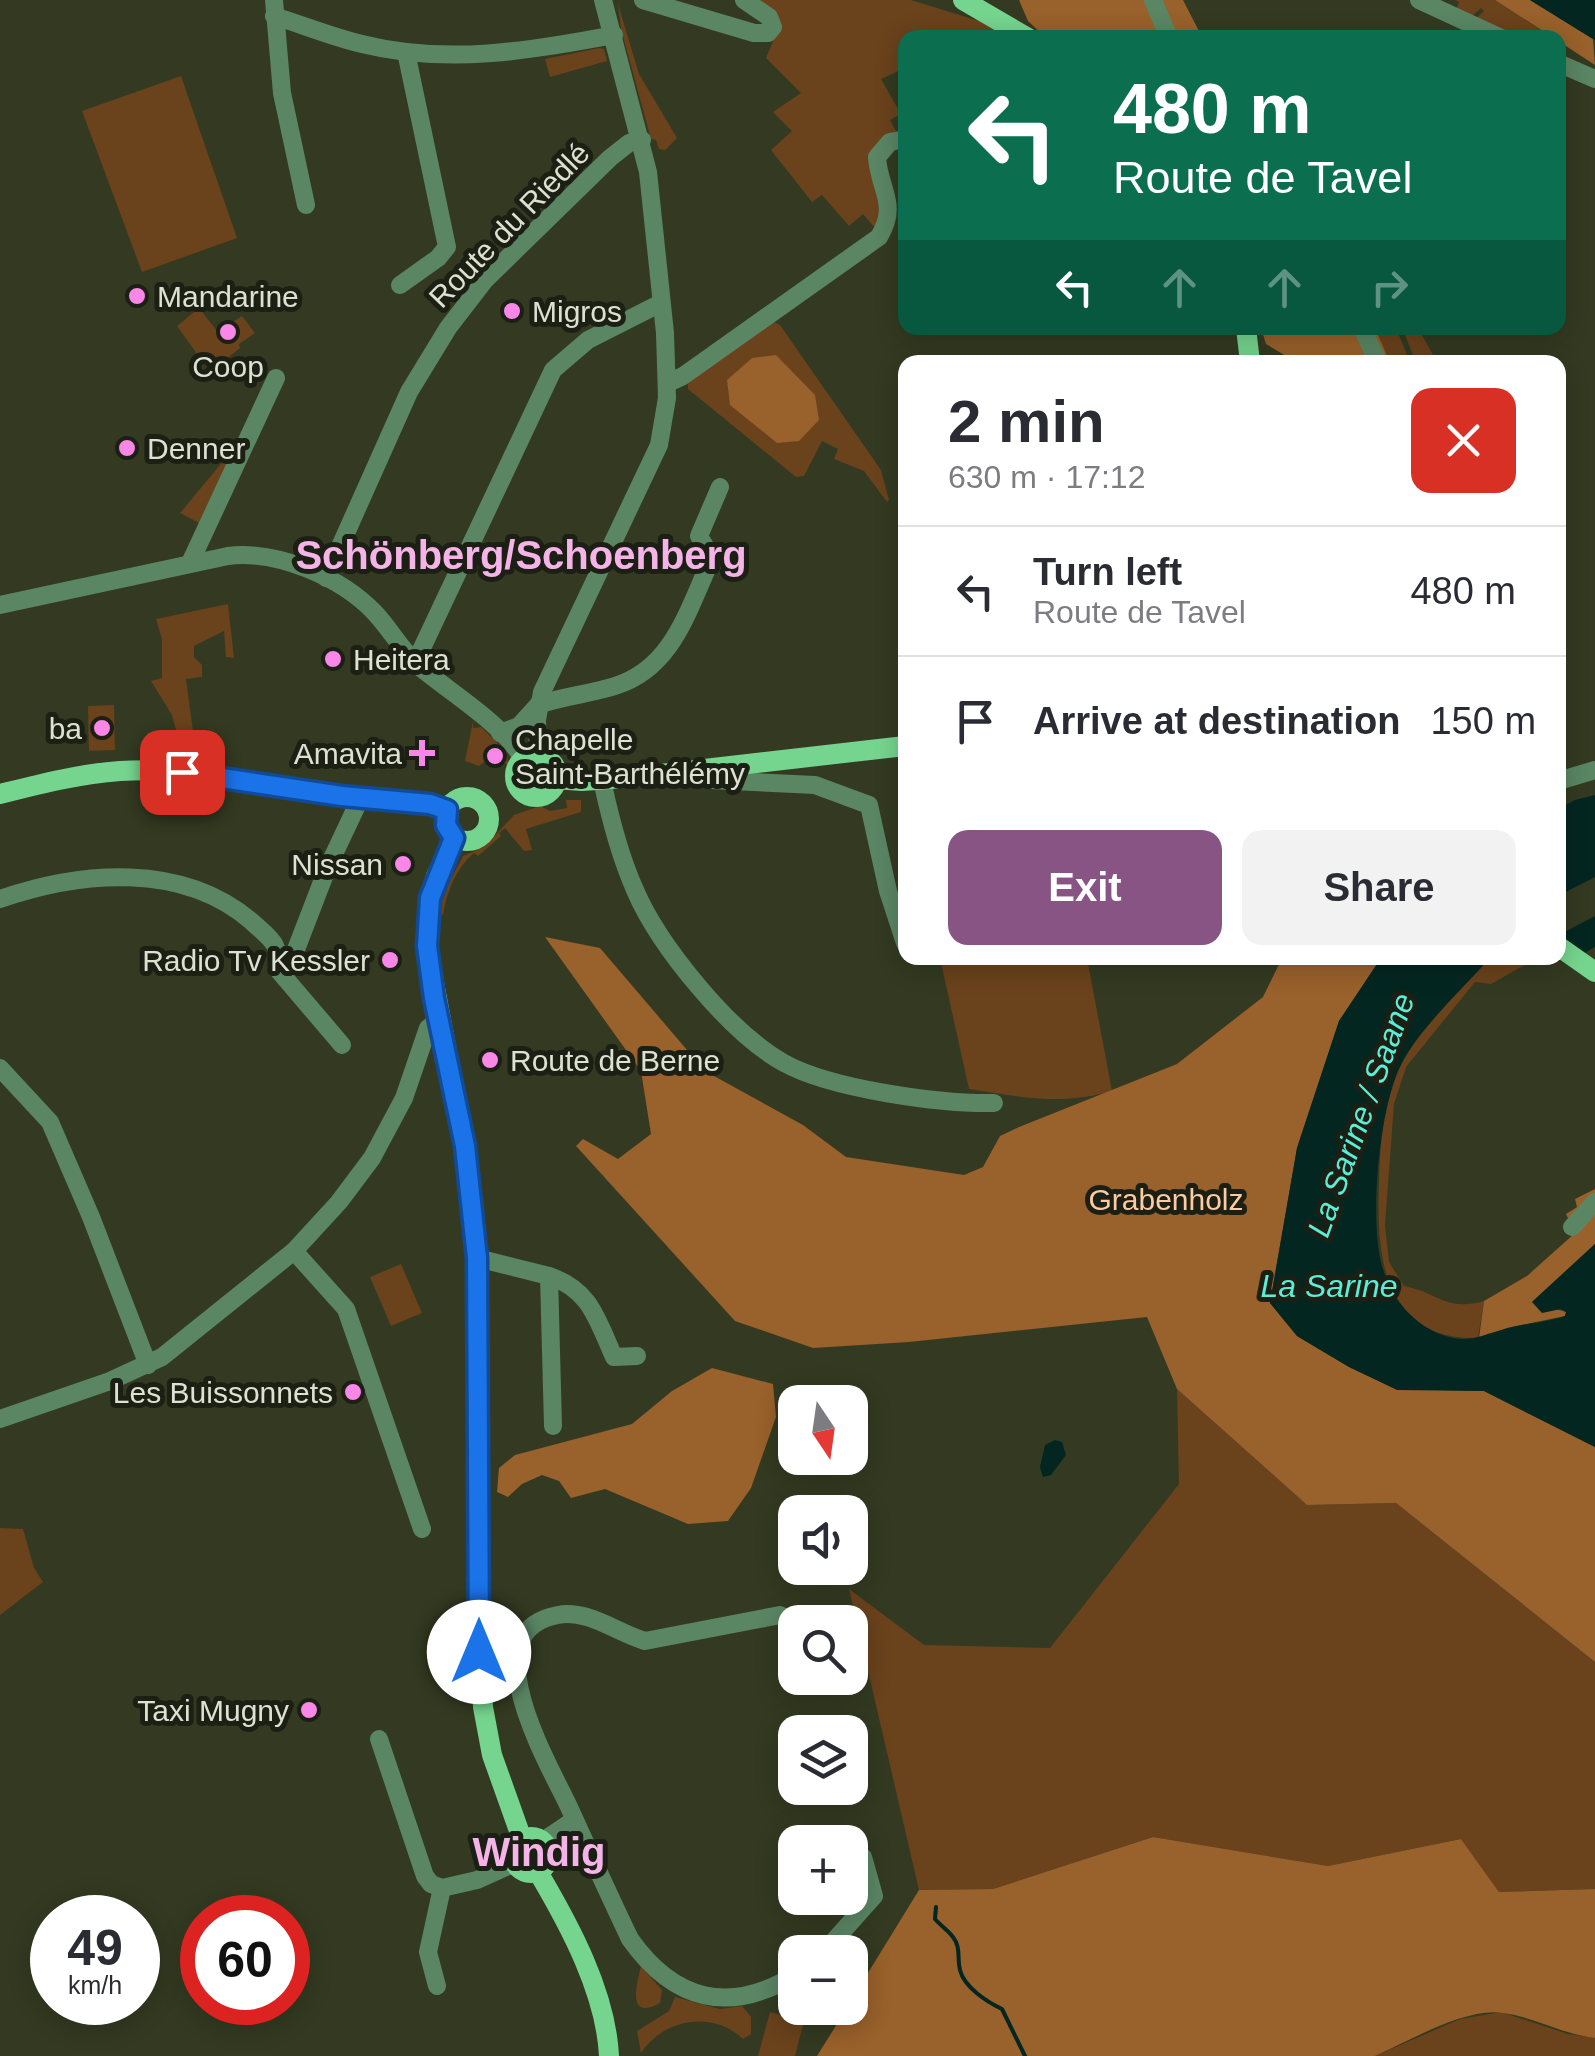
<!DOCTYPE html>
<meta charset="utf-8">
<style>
body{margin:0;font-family:Arial,sans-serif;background:#f2f2f3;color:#2b2b33;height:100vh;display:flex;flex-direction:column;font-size:38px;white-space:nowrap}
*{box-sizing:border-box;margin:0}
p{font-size:32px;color:#7c7c81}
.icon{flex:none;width:55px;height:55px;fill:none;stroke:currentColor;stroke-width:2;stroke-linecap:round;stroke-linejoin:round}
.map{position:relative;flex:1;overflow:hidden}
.side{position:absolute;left:898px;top:355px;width:668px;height:610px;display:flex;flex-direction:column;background:#fff;border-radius:20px;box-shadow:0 5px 25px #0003}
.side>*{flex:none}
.hud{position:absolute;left:898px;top:30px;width:668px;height:305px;border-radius:20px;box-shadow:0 5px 25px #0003;background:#0b6e4f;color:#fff;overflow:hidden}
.needle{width:65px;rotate:167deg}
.buttons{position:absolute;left:778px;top:1385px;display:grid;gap:20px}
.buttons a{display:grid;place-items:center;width:90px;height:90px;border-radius:20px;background:#fff;box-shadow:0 5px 25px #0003;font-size:50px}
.speed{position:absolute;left:30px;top:1895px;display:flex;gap:20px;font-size:50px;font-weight:700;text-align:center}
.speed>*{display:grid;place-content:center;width:130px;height:130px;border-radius:50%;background:#fff;box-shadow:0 5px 25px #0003;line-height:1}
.speed small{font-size:25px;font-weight:400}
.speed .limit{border:15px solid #d22;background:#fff;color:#111}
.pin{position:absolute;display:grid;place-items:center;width:85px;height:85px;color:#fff;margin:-42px;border-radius:20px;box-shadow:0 5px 15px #0006}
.me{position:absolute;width:110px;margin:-55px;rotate:0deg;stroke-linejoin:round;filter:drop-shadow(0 0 8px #0008)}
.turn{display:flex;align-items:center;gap:35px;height:210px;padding:0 50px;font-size:45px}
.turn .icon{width:130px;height:130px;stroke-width:2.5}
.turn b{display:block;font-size:70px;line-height:85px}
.lanes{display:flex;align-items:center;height:95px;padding:0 50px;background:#0003;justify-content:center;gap:50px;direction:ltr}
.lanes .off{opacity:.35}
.round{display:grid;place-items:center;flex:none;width:105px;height:105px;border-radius:20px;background:#f2f2f3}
.overview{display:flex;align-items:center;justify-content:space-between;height:170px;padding:0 50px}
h1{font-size:60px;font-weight:800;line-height:75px}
.primary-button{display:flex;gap:20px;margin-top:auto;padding:20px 50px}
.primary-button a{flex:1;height:115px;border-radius:20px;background:#885484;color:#fff;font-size:40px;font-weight:800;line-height:115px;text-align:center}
.primary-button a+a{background:#f2f2f3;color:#2b2b33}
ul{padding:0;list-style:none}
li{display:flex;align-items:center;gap:30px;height:130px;padding:0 50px;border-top:2px solid #e1e1e2}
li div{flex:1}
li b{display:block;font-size:38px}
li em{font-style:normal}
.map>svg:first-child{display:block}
.green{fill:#6a421c}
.forest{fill:#99612b}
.water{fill:#042621}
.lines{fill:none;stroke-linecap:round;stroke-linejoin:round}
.stream{stroke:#042621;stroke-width:4}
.minor{stroke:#5a8664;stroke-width:18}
.major{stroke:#75d58e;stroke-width:20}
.route-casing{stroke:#114b97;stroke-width:25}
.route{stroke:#1a73e8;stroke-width:18}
.poi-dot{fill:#f987e8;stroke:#1c1f14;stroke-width:4}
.labels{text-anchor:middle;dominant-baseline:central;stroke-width:10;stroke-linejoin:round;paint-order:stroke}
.street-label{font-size:30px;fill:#dce1d2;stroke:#1c1f14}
.poi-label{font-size:30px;fill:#dce1d2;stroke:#1c1f14;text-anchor:start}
.park-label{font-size:30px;fill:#fccba1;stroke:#1c1f14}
.water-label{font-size:32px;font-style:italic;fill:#5aeed6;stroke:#1c1f14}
.district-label{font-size:40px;font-weight:bold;fill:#f4b4e8;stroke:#1c1f14}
</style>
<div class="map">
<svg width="1595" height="2056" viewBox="0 0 1595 2056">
<rect width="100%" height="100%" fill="#333a21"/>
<g class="green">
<path d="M753 0H911L979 21 1006 37 905 38V68L881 79 901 114 890 120 896 131 879 141 872 153C877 175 888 207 875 228L863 214 849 226 822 195 812 202 771 150 792 131 773 112 801 93 766 58 780 25Z"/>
<polygon points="1455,0 1495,0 1551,37 1518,37 1475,19 1484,11 1481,8 1471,17 1456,10 1459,2"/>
<polygon points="618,4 639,74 677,138 665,150 659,149 656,140 651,139 621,29"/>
<polygon points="599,48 604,49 607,61 550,77 545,59"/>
<polygon points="181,76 237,238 142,272 82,111"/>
<polygon points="199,308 218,332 242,316 255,333 239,344 240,348 210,372 177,326"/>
<polygon points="771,321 780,325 881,470 889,500 887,502 864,471 834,459 838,449 822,441 804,476 796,477 688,389 688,382"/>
<polygon points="1375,328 1396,328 1410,362 1390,362"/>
<polygon points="1402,328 1418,328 1437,362 1416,362"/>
<polygon points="225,459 228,462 199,523 180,513"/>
<polygon points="228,604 234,658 226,657 224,631 194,646 194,657 202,665 202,677 186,679 194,739 179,741 172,715 151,681 162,678 162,639 156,619"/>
<polygon points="114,705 115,750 89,751 88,706"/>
<polygon points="473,721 473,728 481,727 507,752 508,764 485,761 479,766 465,761"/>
<path d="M566 800H581V812L526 829 532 850 524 851 505 828 499 833 501 836 478 856 474 853C456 868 447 892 443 915L439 914 443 894 463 856 484 847 514 815 540 806 550 811 567 808Z"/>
<path d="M940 958H1087L1112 1091C1060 1106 1021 1097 969 1089Z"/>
<path d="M1490 958H1537L1491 984 1475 982 1406 1067 1394 1104 1385 1225 1389 1262 1404 1286C1437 1292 1446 1312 1484 1301L1478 1338C1384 1341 1376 1257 1379 1184 1380 1145 1383 1098 1401 1063 1419 1029 1464 987 1490 958Z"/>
<polygon points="401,1264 422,1313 391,1326 370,1277"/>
<polygon points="1177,1389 1307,1505 1396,1503 1595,1662 1595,1889 1499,1892 1461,1839 1328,1866 1153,1837 993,1889 919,1890 849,1589 924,1645 1050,1648 1179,1484"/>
<polygon points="0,1528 23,1529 34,1568 43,1582 0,1615"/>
<path d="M641 1966 662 1990 660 2003C626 2022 637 1983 641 1966Z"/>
<path d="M675 1997 720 2009 742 2006 751 2017V2034L743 2039C713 2010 663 2019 641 2053L637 2031 669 2011Z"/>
<polygon points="770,2012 804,2021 795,2056 758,2056"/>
<polygon points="1501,2012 1568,2034 1595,2038 1595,2056 1375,2056 1460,2019"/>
</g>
<g class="forest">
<polygon points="1019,0 1183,0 1202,37 1045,37 1028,21"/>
<polygon points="1495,0 1530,0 1593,39 1595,65"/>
<polygon points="1261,328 1375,328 1390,362 1296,362 1266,344"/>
<polygon points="776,355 815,395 819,420 799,441 777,443 730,405 727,380 752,358"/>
<polygon points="545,937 600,948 705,1071 803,1125 846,1157 964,1175 983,1167 1000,1136 1019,1127 1177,1064 1263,997 1282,958 1381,958 1339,1021 1297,1148 1270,1303 1297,1336 1349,1367 1397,1389 1484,1391 1595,1447 1595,1662 1396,1503 1307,1505 1177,1389 1147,1317 909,1342 813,1348 735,1321 576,1146 583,1139 618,1159 651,1134 641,1071"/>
<polygon points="1595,1189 1595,1244 1532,1302 1566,1312 1565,1316 1507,1328 1479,1338 1484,1301 1527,1276 1575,1233 1566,1214 1577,1207 1575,1199"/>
<polygon points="712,1368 773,1384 776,1417 751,1488 728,1521 688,1524 605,1489 571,1498 559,1481 542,1475 522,1484 508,1497 497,1492 499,1468 515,1455 632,1424 672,1391"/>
<path d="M1153 1837 1328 1866 1461 1839 1499 1892 1595 1889V2038C1562 2034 1534 2017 1503 2013 1466 2007 1409 2041 1375 2056H817L847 2008H850V2002L919 1890 993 1889Z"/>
</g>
<g class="water">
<polygon points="1530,0 1595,0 1595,40 1593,39"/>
<polygon points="1595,795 1595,877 1558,896 1558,809 1575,800"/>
<polygon points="1595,916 1595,947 1572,960 1559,935"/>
<path d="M1381 958H1490C1464 987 1420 1028 1402 1063 1379 1105 1369 1220 1382 1266 1392 1301 1417 1330 1453 1338 1472 1342 1488 1333 1505 1329 1525 1323 1545 1323 1565 1316L1566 1312 1561 1309 1542 1313 1532 1302 1595 1244V1447L1484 1391 1397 1390 1349 1367 1297 1336 1270 1303 1297 1148 1339 1021Z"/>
<polygon points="1055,1440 1062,1442 1066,1455 1051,1475 1043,1477 1040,1467 1045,1445"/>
</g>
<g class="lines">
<path class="stream" d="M936 1907 935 1919C941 1926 948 1930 953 1937 961 1947 957 1958 960 1970 964 1987 987 2002 1002 2009L1025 2056"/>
<g class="minor">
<polyline points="274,0 282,93 306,205"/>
<polyline points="643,0 754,33 768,33 773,27 769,17 744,0"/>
<polyline points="1153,0 1169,38"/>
<polyline points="1419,0 1501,38"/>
<path d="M274 16C303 25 332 37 362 44 446 65 530 51 614 35"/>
<polyline points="1558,63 1595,79"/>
<polyline points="400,285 438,258 447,247 406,52"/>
<polyline points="1362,328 1378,362"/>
<path d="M668 383 683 376 879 237C899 204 879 190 877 157L890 142 905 139"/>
<polyline points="190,563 276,378"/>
<polyline points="326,578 409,392 448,328 485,280 610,158 629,143 642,140"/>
<path d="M0 605 228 556C277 550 341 577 375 613 391 630 402 651 420 667 451 693 503 724 523 759"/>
<polyline points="415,663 553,370 588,340 661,303"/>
<path d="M538 705C563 696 590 694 615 686 674 668 688 608 712 558L699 536 720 487"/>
<polyline points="500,733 519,726 538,705"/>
<polyline points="538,755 537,720 542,692 659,445 667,398 665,333 648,172 603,0"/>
<polyline points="701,769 711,780 815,785 869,805 888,891 905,943"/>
<path d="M602 780C610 818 619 854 635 890 659 946 730 1033 784 1063 831 1089 939 1104 994 1103"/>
<polyline points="1558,781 1595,770"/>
<path d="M0 899C81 871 182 862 251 921 273 941 279 942 279 971L342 1045"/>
<polyline points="285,978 327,869 360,799"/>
<polyline points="0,1068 50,1122 91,1217 148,1365"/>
<polyline points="1572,1227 1595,1202"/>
<polyline points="294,1251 346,1309 422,1529"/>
<polyline points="477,1258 549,1276 553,1426"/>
<path d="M549 1276C591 1290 597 1320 614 1357L637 1356"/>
<polyline points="0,1419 110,1381 162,1357 294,1251 339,1202 372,1158 404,1098 428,1028 439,1020"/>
<path d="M780 1615 645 1641C617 1633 588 1609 558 1615 469 1631 549 1764 569 1807 589 1851 609 1895 630 1939 674 2001 729 2015 795 1975"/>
<polyline points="379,1739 425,1876 431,1884 442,1888 428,1952 437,1986"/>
<polyline points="543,1841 574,1820"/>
<polyline points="549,1854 568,1850 588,1851"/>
<polyline points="442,1888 477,1880 515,1863"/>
<polyline points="824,1952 874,1896 863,1857"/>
</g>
<g class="major">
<polyline points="963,0 1028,38"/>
<polyline points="1246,328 1250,362"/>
<circle cx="536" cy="776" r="21"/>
<polyline points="556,779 582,781 625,778 905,746"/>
<path d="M0 794C40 784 79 774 120 771 195 766 268 785 341 796 376 802 413 799 447 809"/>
<circle cx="467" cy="819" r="22"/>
<polyline points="455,838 436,876 430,898 427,946 465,1146 477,1258 479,1631 483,1707 492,1755 522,1839"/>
<polyline points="1558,946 1595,972"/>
<circle cx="531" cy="1855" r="18"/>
<path d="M538 1872C570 1926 606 1993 609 2056"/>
</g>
</g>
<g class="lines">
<g class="route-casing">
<polyline id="route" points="182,772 342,796 430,804 447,810 446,825 454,838 430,898 427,946 434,998 465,1146 477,1258 479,1652"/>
</g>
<use href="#route" class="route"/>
</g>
<g class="poi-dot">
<circle cx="137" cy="296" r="10"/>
<circle cx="512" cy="311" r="10"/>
<circle cx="228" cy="332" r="10"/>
<circle cx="127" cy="448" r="10"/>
<circle cx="333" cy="659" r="10"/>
<circle cx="102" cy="728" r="10"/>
<path d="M417 738h10v10h10v10h-10v10h-10v-10h-10v-10h10z"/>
<circle cx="495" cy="756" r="10"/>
<circle cx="403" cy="864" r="10"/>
<circle cx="390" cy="960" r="10"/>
<circle cx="490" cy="1060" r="10"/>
<circle cx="353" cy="1392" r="10"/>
<circle cx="309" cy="1710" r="10"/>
</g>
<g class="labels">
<g class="street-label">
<text transform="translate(509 225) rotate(-46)">Route du Riedlé</text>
</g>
<g class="poi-label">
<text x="157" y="296">Mandarine</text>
<text x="532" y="311">Migros</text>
<text x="228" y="366" text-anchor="middle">Coop</text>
<text x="147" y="448">Denner</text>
<text x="353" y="659">Heitera</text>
<text x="82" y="728" text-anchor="end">ba</text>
<text x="515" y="739">Chapelle<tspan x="515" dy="34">Saint-Barthélémy</tspan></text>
<text x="402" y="753" text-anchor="end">Amavita</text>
<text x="383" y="864" text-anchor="end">Nissan</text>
<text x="370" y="960" text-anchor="end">Radio Tv Kessler</text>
<text x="510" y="1060">Route de Berne</text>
<text x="333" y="1392" text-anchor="end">Les Buissonnets</text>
<text x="289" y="1710" text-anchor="end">Taxi Mugny</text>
</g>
<g class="park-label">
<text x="1166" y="1199">Grabenholz</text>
</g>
<g class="water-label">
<text transform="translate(1361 1115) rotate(-70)">La Sarine / Saane</text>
<text x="1329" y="1286">La Sarine</text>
</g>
<g class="district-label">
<text x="521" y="555">Schönberg/Schoenberg</text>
<text x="539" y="1852">Windig</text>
</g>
</g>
</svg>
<div class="buttons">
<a><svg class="needle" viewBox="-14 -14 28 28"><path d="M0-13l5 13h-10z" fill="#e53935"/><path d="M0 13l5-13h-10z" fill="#7c7c81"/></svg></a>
<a><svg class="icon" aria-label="sound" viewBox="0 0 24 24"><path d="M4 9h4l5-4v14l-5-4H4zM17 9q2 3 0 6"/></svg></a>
<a><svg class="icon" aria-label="search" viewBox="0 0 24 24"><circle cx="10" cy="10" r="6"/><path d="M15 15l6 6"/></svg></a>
<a><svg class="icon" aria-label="layers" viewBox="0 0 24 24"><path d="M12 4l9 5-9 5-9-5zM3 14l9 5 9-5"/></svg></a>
<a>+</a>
<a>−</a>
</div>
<div class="speed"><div>49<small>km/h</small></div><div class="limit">60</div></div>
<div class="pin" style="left:182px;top:772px;background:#d93025"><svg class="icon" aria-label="arrive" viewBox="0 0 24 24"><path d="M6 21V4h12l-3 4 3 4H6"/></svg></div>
<svg class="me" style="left:479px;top:1652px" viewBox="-20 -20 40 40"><circle r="19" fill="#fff"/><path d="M0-13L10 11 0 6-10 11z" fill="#1a73e8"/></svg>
<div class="hud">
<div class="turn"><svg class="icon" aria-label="left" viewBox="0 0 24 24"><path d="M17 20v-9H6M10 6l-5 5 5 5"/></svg><div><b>480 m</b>Route de Tavel</div></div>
<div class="lanes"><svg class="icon" aria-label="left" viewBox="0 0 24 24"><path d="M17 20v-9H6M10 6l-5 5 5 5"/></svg><svg class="icon off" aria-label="ahead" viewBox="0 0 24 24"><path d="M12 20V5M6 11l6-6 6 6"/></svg><svg class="icon off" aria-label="ahead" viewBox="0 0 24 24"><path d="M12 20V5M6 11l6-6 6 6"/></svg><svg class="icon off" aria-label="right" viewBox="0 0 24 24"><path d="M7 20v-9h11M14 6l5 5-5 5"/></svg></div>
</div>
<section class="side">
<div class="overview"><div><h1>2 min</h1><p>630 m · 17:12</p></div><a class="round" style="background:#d93025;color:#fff"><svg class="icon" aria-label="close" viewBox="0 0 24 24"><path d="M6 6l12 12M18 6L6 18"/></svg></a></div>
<ul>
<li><svg class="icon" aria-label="left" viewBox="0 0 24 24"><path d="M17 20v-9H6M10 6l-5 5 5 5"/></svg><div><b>Turn left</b><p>Route de Tavel</p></div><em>480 m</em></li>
<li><svg class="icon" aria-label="arrive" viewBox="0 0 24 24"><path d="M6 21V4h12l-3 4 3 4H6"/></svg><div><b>Arrive at destination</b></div><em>150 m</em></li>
</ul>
<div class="primary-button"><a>Exit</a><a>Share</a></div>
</section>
</div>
